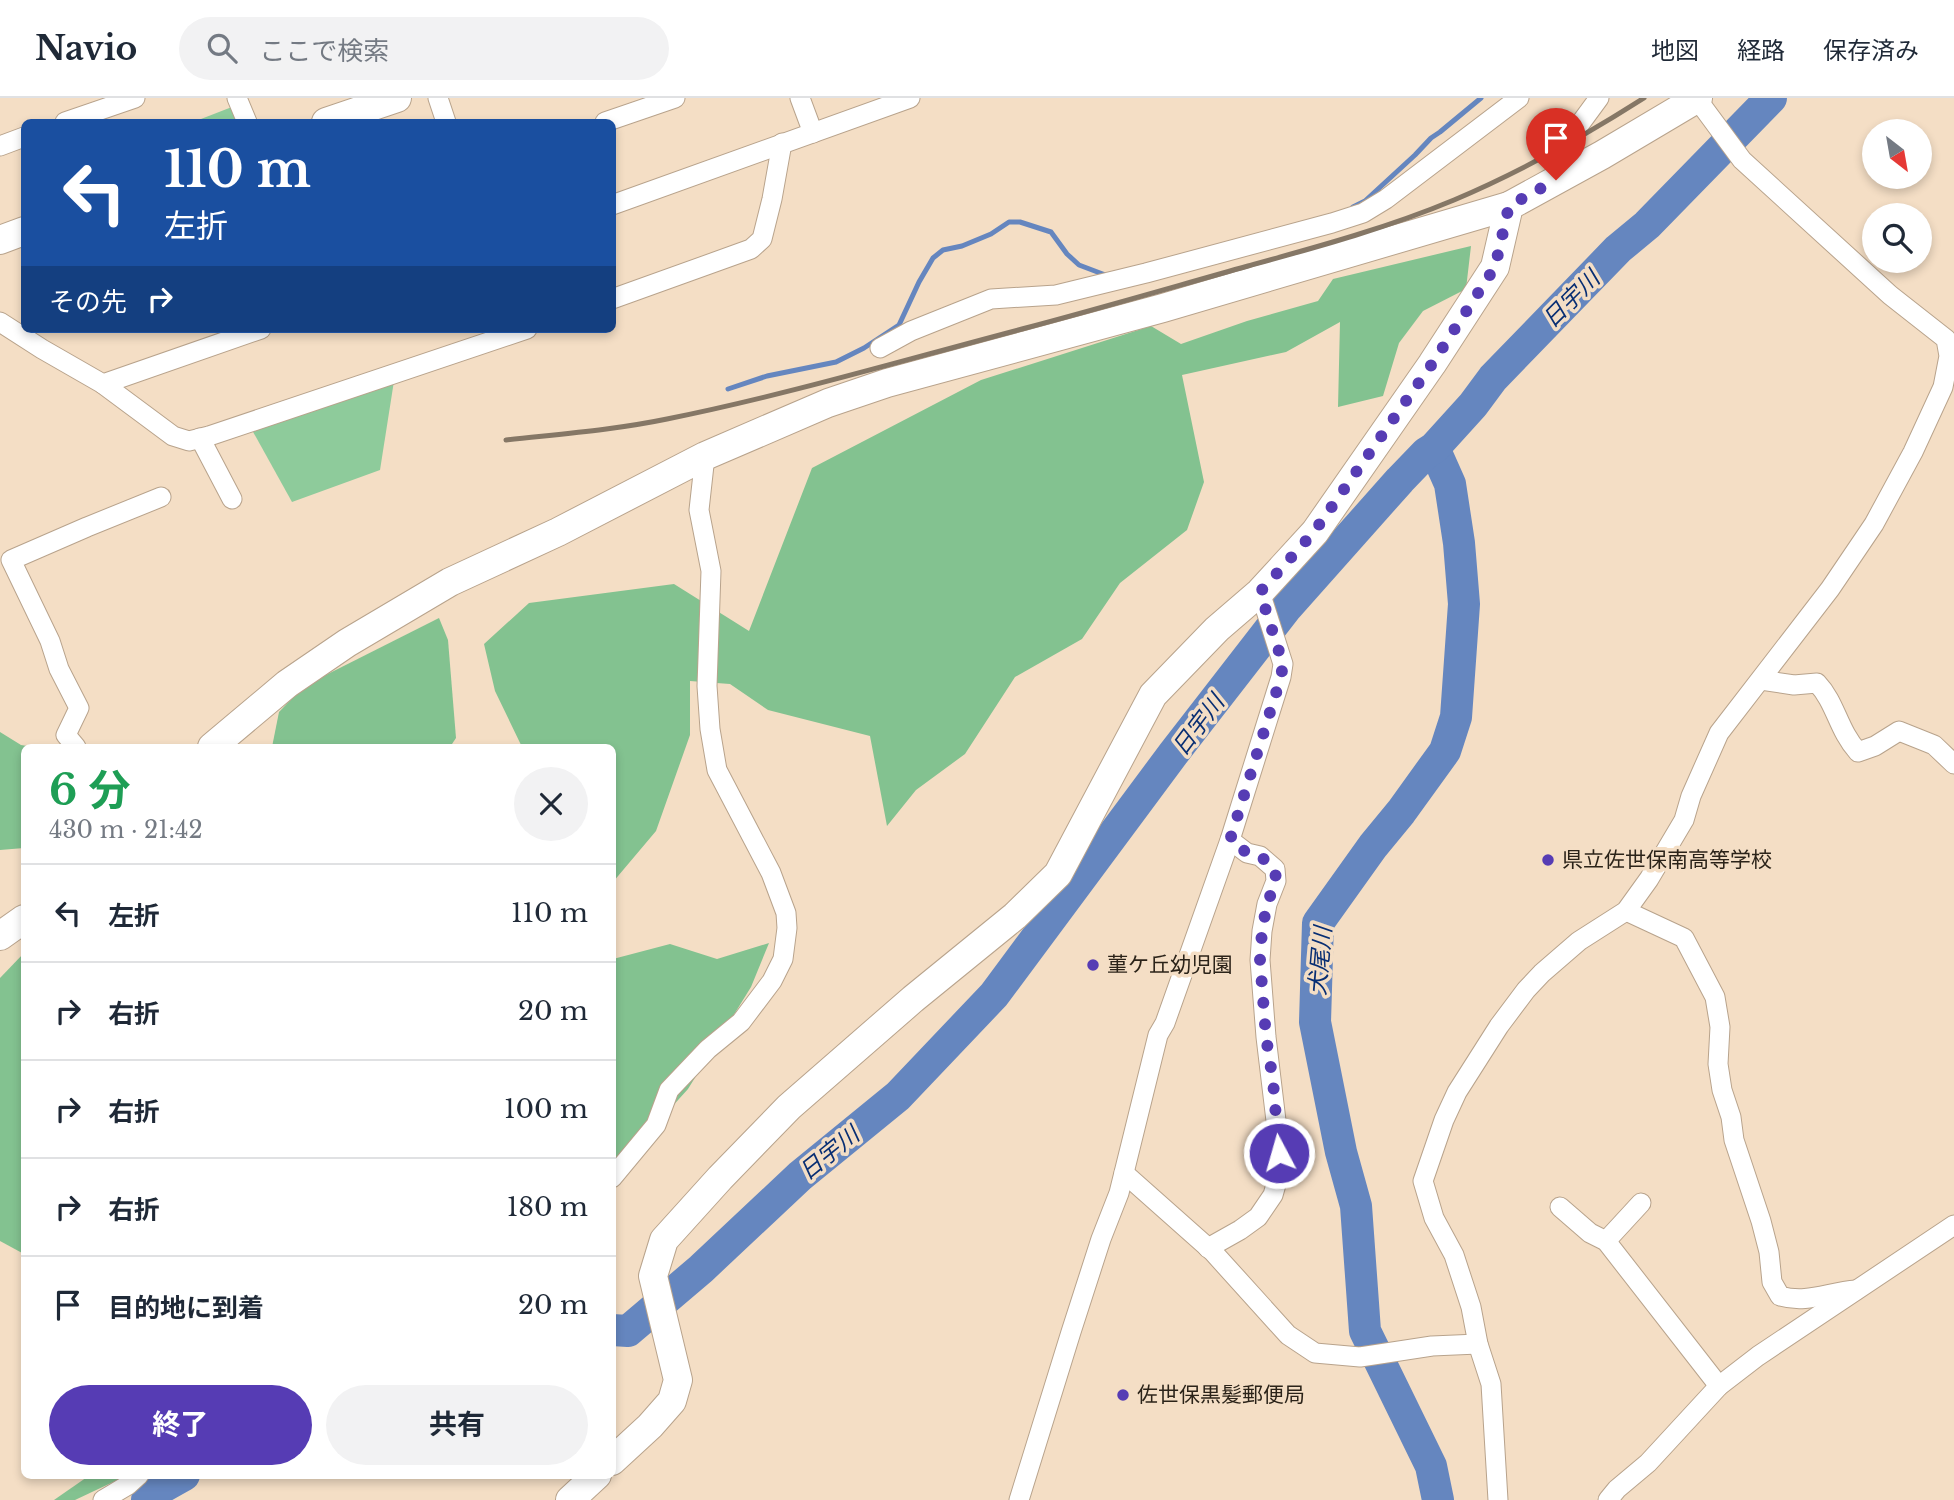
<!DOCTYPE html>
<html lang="ja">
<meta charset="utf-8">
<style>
body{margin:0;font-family:"Libre Baskerville","Noto Sans JP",serif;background:#f2f2f3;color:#1f2937;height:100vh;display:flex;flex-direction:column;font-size:26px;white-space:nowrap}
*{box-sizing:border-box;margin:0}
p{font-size:23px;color:#747a83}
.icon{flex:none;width:38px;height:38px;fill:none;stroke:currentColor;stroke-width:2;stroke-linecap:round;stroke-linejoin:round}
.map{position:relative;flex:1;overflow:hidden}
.side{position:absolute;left:21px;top:646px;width:595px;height:735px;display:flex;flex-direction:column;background:#fff;border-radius:10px;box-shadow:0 4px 10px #0003}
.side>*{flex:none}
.guide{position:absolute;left:21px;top:21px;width:595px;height:214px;border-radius:10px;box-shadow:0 4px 10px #0003;background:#1a4fa0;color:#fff;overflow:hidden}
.needle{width:46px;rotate:149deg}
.buttons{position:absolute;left:1862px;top:21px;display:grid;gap:14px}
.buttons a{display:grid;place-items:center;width:70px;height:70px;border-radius:50%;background:#fff;box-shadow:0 4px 10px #0003;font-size:35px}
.pin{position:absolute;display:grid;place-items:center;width:60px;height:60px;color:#fff;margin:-72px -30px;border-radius:50% 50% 50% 0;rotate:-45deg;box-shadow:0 0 7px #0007}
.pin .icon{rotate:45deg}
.me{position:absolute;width:77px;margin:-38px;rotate:354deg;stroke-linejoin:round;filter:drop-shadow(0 0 5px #0008)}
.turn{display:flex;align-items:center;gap:24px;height:147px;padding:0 28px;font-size:32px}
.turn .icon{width:91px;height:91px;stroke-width:2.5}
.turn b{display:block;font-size:49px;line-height:60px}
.then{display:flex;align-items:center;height:66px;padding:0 28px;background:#0003;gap:14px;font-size:26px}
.round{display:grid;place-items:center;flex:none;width:74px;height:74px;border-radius:37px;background:#f2f2f3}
.overview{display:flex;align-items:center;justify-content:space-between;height:119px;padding:0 28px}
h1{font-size:42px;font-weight:700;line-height:52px;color:#1e9e55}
.cta{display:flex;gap:14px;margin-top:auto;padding:14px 28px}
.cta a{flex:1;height:80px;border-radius:42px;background:#563cb4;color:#fff;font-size:28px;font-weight:700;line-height:80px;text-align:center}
.cta a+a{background:#f2f2f3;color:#1f2937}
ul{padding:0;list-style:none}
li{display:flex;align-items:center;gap:21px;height:98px;padding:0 28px;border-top:2px solid #e0e1e3}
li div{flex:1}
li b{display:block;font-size:26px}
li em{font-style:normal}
header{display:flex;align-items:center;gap:42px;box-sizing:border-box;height:98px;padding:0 35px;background:#fff;border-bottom:2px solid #e0e1e3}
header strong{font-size:33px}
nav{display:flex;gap:38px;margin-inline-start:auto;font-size:24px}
.search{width:490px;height:63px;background:#f2f2f3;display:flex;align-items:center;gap:18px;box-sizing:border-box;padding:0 24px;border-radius:38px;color:#747a83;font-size:26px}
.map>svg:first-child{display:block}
.green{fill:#8ecb9b}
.forest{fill:#83c290}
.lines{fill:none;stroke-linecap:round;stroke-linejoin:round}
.stream{stroke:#6586bf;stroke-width:5}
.river{stroke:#6586bf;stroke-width:32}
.street-casing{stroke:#b8a38c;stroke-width:21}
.secondary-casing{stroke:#b8a38c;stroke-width:30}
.street{stroke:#fff;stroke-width:19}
.secondary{stroke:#fff;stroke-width:28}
.rail{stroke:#857766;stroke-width:5}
.route{stroke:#563cb4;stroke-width:12;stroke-dasharray:0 21.6}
.poi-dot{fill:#563cb4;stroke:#f4dec5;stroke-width:2.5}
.labels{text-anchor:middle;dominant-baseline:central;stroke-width:7;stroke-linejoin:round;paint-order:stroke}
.poi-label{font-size:21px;fill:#2b2319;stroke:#f4dec5;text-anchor:start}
.water-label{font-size:23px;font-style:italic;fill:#082e73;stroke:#f4dec5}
</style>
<header>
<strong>Navio</strong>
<div class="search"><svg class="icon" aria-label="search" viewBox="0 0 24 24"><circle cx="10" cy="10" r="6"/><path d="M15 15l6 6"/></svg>ここで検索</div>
<nav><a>地図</a><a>経路</a><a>保存済み</a></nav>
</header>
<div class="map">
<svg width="1954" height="1402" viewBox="0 0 1954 1402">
<rect width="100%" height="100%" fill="#f4dec5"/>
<g class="green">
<polygon points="237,7 243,24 202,24 201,21"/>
<polygon points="394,283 380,372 292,404 252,332"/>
</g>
<g class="forest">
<polygon points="1471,148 1466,191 1423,213 1399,245 1383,298 1338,309 1340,224 1286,254 1182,277 1204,384 1187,432 1120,485 1082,541 1015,579 965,656 916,692 887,728 870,638 768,612 730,586 690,583 690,637 656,733 613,784 612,649 522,649 495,593 484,546 529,505 674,486 749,533 812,370 981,282 1151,228 1181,246 1247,223 1318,203 1333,181"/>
<polygon points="439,520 448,542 456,640 450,649 272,649 279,614 304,588"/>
<polygon points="0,634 21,647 33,649 24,649 24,750 0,752"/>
<polygon points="769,845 751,889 688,991 613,1074 613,861 670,846 717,861"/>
<polygon points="24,855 24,1156 0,1143 0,880"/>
<polygon points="90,1377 128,1377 75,1402 54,1402"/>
</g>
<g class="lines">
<g class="stream">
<polyline points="1353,109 1365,103 1415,57 1431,40 1440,34 1481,0"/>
<polyline points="728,291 767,278 836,264 864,250 899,227 919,184 933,160 943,152 962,148 991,136 1009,124 1020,124 1051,134 1067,156 1079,167 1108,178"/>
</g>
<g class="river">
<polyline points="1434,350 1450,386 1459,445 1464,506 1456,619 1445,653 1401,714 1373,748 1318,825 1315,924 1341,1054 1356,1108 1365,1233 1431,1368 1438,1402"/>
<polyline points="612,1232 628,1233 701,1171 800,1078 898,998 994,897 1173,656 1287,509 1400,382 1426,355 1434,350 1473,307 1493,280 1618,151 1647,127 1771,0"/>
<polyline points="147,1402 161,1390 184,1377"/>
</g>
<g class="street-casing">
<g id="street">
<polyline points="237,0 247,24"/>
<polyline points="438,0 446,24"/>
<polyline points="800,0 813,35"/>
<polyline points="65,24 135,0"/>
<polyline points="605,24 675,0"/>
<polyline points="0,48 24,39"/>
<polyline points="1556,82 1563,49 1599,0"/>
<polyline points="612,107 910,0"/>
<polyline points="612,201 751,151 762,141 772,101 782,45"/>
<polyline points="0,224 42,251 103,286 261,231"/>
<polyline points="880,250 911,233 991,201 1056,197 1146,175 1332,125 1363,115 1386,101 1519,0"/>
<polyline points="103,286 173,338 189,343 209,338 527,231"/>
<polyline points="200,340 232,401"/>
<path d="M1761 582 1794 587 1817 585C1836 605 1838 632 1858 654L1875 648 1899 633 1934 647 1954 666"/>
<polyline points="76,649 66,637 79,610 59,571 50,543 11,462 87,429 161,399"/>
<path d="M1626 813 1684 840 1715 899 1720 929 1718 966 1722 992 1731 1019 1734 1042 1761 1123 1769 1154 1772 1184 1780 1198C1807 1206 1828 1194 1856 1192"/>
<polyline points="1124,1075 1213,1154 1288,1237 1315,1255 1360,1259 1432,1248 1478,1246"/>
<polyline points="612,1080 656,1027 669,992 708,951 741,924 772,883 783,861 787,830 786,815 771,775 717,672 710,631 707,588 711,473 699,412 705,358"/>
<polyline points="1560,1109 1590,1135 1606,1143 1719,1288"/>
<polyline points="1606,1143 1641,1105"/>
<polyline points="1208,1150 1240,1132 1258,1119 1273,1097 1279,1076 1277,1031 1266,939 1260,862 1262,833 1267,806 1276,783 1275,771 1260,758 1247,755 1230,742"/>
<polyline points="103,1402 128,1387 139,1377"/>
<polyline points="1019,1402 1071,1234 1101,1141 1119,1095 1158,937 1165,925 1230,742 1281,579 1283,566 1260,494"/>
<polyline points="1498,1402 1491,1286 1478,1246 1471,1209 1454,1157 1434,1120 1423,1083 1444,1022 1457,994 1499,928 1526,892 1542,875 1579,843 1626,813 1649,781 1684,722 1691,698 1719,635 1830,491 1874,426 1913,354 1943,289 1949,258 1946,241 1890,197 1742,62 1697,1"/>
<polyline points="1608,1402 1617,1391 1648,1365 1719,1288 1758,1258 1954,1127"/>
</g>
</g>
<g class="secondary-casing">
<g id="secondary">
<polyline points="326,24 397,0"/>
<polyline points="0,142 24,133"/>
<polyline points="212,649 287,586 347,545 450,484 558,434 705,358 828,305 887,285 1163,210 1509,108"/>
<polyline points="0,838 24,821"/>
<polyline points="612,1363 650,1328 672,1303 678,1282 653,1178 664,1142 720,1080 789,1009 913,901 1015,818 1058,776 1153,597 1217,531 1260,494 1315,434 1432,266 1495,169 1509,108 1602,57 1698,0"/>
<polyline points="570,1402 597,1377"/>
</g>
</g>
<use href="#street" class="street"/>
<use href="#secondary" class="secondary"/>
<path class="rail" d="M506 342C560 336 614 332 667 321 786 297 904 262 1022 231 1098 211 1173 189 1248 168 1317 149 1387 130 1454 102 1520 74 1583 39 1644 0"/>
</g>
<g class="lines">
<polyline class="route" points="1279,1055 1273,983 1266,939 1260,862 1262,833 1267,806 1276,783 1275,771 1260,758 1247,755 1230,742 1281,579 1283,566 1260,494 1314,434 1432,266 1495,169 1509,108 1556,82"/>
</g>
<g class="poi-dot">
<circle cx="1548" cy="762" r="7"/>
<circle cx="1093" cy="867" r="7"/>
<circle cx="1123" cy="1297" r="7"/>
</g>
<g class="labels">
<g class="poi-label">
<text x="1562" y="762">県立佐世保南高等学校</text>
<text x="1107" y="867">菫ケ丘幼児園</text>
<text x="1137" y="1297">佐世保黒髪郵便局</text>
</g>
<g class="water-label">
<text transform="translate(1571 201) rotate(-45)">日宇川</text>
<text transform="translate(1198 627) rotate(-53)">日宇川</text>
<text transform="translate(1320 863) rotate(-85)">犬尾川</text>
<text transform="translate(829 1055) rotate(-39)">日宇川</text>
</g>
</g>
</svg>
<div class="buttons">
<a><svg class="needle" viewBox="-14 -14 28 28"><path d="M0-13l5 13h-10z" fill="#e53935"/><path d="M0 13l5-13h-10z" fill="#747a83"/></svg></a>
<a><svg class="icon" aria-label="search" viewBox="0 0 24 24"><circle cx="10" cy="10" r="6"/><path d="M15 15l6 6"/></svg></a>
</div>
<div class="pin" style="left:1556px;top:82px;background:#d93025"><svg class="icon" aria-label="arrive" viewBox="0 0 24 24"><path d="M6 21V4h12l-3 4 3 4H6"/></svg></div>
<svg class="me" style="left:1279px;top:1055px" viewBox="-20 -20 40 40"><circle r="17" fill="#563cb4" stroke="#fff" stroke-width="3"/><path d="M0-11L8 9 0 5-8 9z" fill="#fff"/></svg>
<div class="guide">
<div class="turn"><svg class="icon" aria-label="left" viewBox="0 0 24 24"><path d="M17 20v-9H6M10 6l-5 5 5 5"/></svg><div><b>110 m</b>左折</div></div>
<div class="then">その先<svg class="icon" aria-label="right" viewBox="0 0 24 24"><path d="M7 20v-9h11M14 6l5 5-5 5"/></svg></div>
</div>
<section class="side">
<div class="overview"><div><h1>6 分</h1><p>430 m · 21:42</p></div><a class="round"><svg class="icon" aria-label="close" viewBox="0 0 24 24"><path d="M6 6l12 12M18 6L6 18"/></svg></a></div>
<ul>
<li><svg class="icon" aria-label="left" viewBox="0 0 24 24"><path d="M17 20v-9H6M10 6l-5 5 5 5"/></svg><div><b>左折</b></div><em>110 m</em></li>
<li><svg class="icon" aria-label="right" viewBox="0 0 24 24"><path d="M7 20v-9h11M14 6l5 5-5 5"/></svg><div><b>右折</b></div><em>20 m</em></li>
<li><svg class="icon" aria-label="right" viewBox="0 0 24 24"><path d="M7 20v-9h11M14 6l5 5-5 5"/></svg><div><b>右折</b></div><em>100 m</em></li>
<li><svg class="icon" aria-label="right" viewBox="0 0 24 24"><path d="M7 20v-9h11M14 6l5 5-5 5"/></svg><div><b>右折</b></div><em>180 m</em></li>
<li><svg class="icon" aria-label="arrive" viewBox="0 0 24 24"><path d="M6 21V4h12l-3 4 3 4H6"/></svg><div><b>目的地に到着</b></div><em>20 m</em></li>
</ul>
<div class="cta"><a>終了</a><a>共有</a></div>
</section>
</div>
